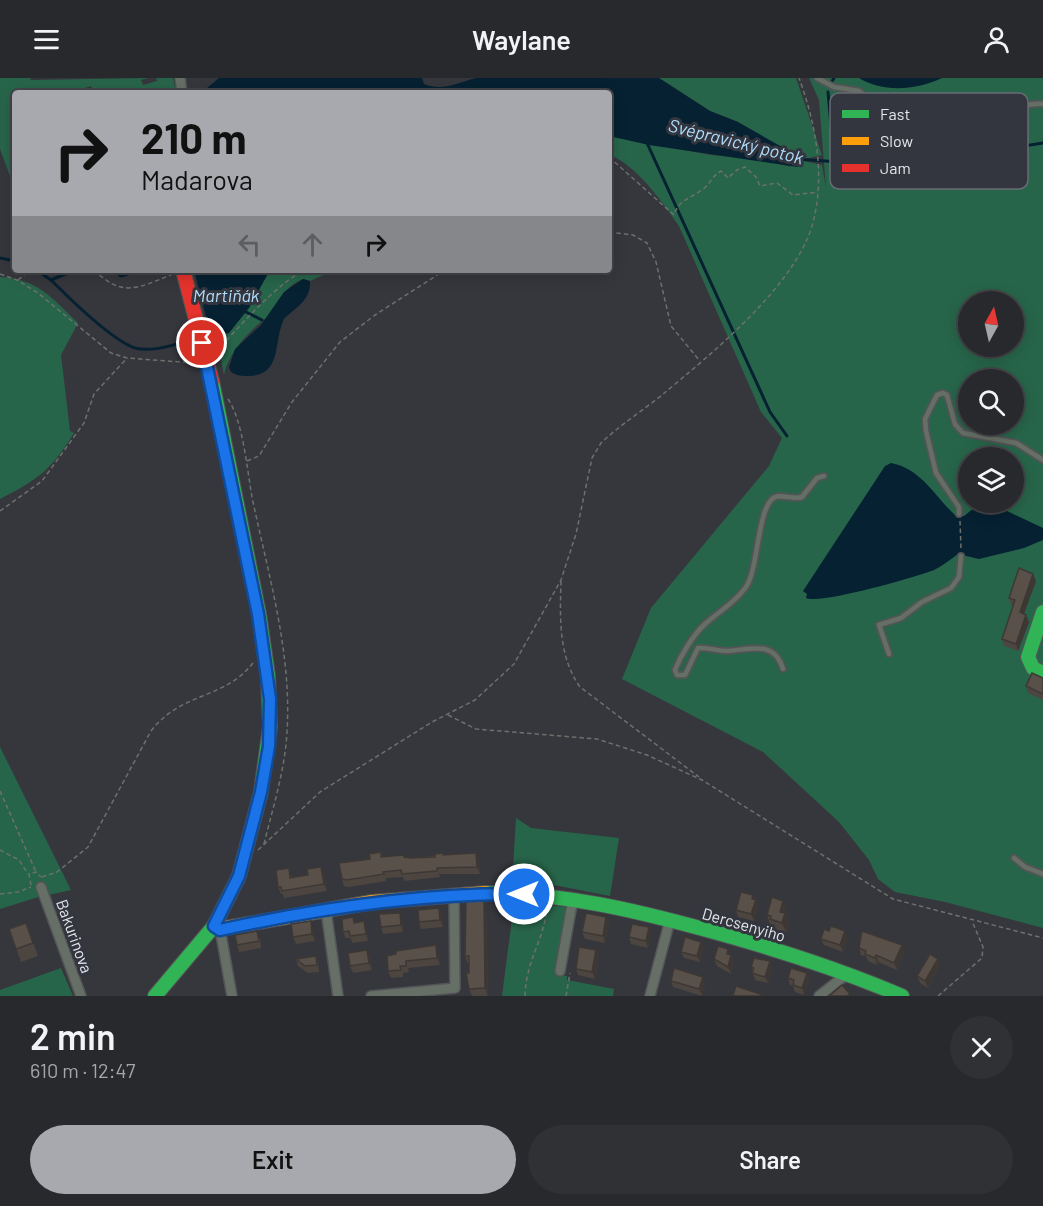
<!DOCTYPE html>
<meta charset="utf-8">
<style>
body{margin:0;font-family:Barlow,sans-serif;background:#303135;color:#f1f3f6;height:100vh;display:flex;flex-direction:column;font-size:22px;white-space:nowrap}
*{box-sizing:border-box;margin:0}
p{font-size:20px;color:#a5a6aa}
.icon{flex:none;width:33px;height:33px;fill:none;stroke:currentColor;stroke-width:2;stroke-linecap:round;stroke-linejoin:round}
.map{position:relative;height:918px;overflow:hidden}
.sheet{display:flex;flex-direction:column;background:#28292d;flex:1}
.sheet>*{flex:none}
.top-card{position:absolute;left:12px;top:12px;width:600px;height:183px;border-radius:6px;box-shadow:0 3px 15px #0003,0 0 0 2px #444549;background:#a7a9ae;color:#111;overflow:hidden}
.needle{width:39px;rotate:8deg}
.controls{position:absolute;left:958px;top:213px;display:grid;gap:12px}
.controls a{display:grid;place-items:center;width:66px;height:66px;border-radius:50%;background:#28292d;box-shadow:0 3px 15px #0003,0 0 0 2px #444549;font-size:30px}
.pin{position:absolute;display:grid;place-items:center;width:51px;height:51px;color:#fff;margin:-26px;border:3px solid #fff;border-radius:50%;box-shadow:0 2px 6px #0007}
.me{position:absolute;width:66px;margin:-33px;rotate:270deg;stroke-linejoin:round;filter:drop-shadow(0 0 4px #0008)}
.turn{display:flex;align-items:center;gap:21px;height:126px;padding:0 30px;font-size:27px}
.turn .icon{width:78px;height:78px;stroke-width:2.5}
.turn b{display:block;font-size:42px;line-height:51px}
.lanes{display:flex;align-items:center;height:57px;padding:0 30px;background:#0003;justify-content:center;gap:30px;direction:ltr}
.lanes .off{opacity:.35}
.round{display:grid;place-items:center;flex:none;width:63px;height:63px;border-radius:32px;background:#303135}
.headline{display:flex;align-items:center;justify-content:space-between;height:102px;padding:0 30px}
h1{font-size:36px;font-weight:600;line-height:45px}
.cta{display:flex;gap:12px;margin-top:auto;padding:12px 30px}
.cta a{flex:1;height:69px;border-radius:36px;background:#a7a9ae;color:#111;font-size:24px;font-weight:600;line-height:69px;text-align:center}
.cta a+a{background:#303135;color:#f1f3f6}
header{display:flex;justify-content:space-between;align-items:center;height:78px;padding:0 30px;background:#28292d;font-size:27px;font-weight:600}
.map>svg:first-child{display:block}
.green{fill:#27654a;fill-rule:evenodd}
.water{fill:#052132}
.lines{fill:none;stroke-linecap:round;stroke-linejoin:round}
.stream{stroke:#052132;stroke-width:3}
.lane-casing{stroke:#535457;stroke-width:8}
.street-casing{stroke:#535457;stroke-width:12}
.fast-casing{stroke:#535457;stroke-width:16}
.slow-casing{stroke:#535457;stroke-width:16}
.jam-casing{stroke:#535457;stroke-width:16}
.path{stroke:#6b716d;stroke-width:1.5;stroke-dasharray:4.5 3;stroke-linecap:butt}
.lane{stroke:#666f66;stroke-width:4.5}
.street{stroke:#666f66;stroke-width:9}
.fast{stroke:#30b455;stroke-width:14}
.slow{stroke:#ff9f0a;stroke-width:14}
.jam{stroke:#e5322d;stroke-width:14}
.wall{fill:#4d4540}
.shaded-wall{fill:#3e3834}
.building{fill:#59504a;stroke:#3e3834;stroke-width:1.5}
.route-casing{stroke:#114b97;stroke-width:15}
.route{stroke:#1a73e8;stroke-width:10}
.labels{text-anchor:middle;dominant-baseline:central;stroke-width:6;stroke-linejoin:round;paint-order:stroke}
.street-label{font-size:16px;fill:#e4e7ec;stroke:#33363f}
.water-label{font-size:18px;font-style:italic;fill:#b0ddfc;stroke:#33363f}
.key{fill:#33363f;stroke:#686b73;stroke-width:1.5}
.key-label{font-size:16px;fill:#e4e7ec}
</style>
<header><svg class="icon" aria-label="menu" viewBox="0 0 24 24"><path d="M4 6h16M4 12h16M4 18h16"/></svg>Waylane<svg class="icon" aria-label="person" viewBox="0 0 24 24"><circle cx="12" cy="8" r="4"/><path d="M4 21q1-7 8-7t8 7"/></svg></header>
<div class="map">
<svg width="1043" height="918" viewBox="0 0 1043 918">
<rect width="100%" height="100%" fill="#36373c"/>
<g class="green">
<polygon points="0,0 30,0 31,2 148,0 141,2 143,7 157,3 156,0 173,0 176,15 93,15 91,8 82,11 83,15 15,15 15,112 0,71"/>
<path d="M659 0H796L822 77 800 82 822 87 826 110 819 22 809 0H1043V850L945 824 895 814 878 801 869 782 839 744 763 674 622 601 651 530 769 388 782 360 761 334 679 148C664 126 635 85 609 77V58L711 77 765 82 791 89 738 44 710 33ZM969 224H1014V268H969ZM969 302H1014V346H969ZM969 380H1014V424H969Z"/>
<path d="M270 192H334L310 203 303 201C278 211 282 229 266 240 251 251 228 275 224 297L221 281 208 260 229 255Z"/>
<path d="M0 199C38 201 52 220 78 245L61 277 70 353 74 355C51 392 39 401 0 421Z"/>
<polygon points="0,669 71,812 35,820 0,831"/>
<polygon points="516,740 531,750 619,760 610,818 559,808 512,805"/>
<polygon points="514,825 566,829 556,896 567,898 567,902 614,911 613,918 502,918"/>
<polygon points="61,890 73,918 0,918 0,912"/>
</g>
<g class="water">
<path d="M219 0H422L424 6C444 14 458 4 476 0H659L710 33 738 44 796 77 798 89 649 67 609 58V15H201Z"/>
<path d="M859 0H942C917 12 883 15 859 0Z"/>
<polygon points="194,192 270,192 249,230 229,255 208,260 206,239"/>
<path d="M303 201 310 203C311 223 295 230 284 241 273 263 283 297 249 298 242 298 237 298 231 294L229 289 235 271 261 247 284 214Z"/>
<path d="M891 385C922 391 935 419 956 438H964L974 430 1007 433 1043 450V462L1024 470 979 481 958 476C950 482 942 488 934 492 916 499 819 527 806 520L807 516 803 513 885 388Z"/>
</g>
<g class="lines">
<g class="stream">
<polyline points="831,5 834,0"/>
<polyline points="828,14 833,69 832,83"/>
<polyline points="647,65 770,334 787,358"/>
<polyline points="795,81 900,88 1043,65"/>
<polyline points="0,180 15,183"/>
<polyline points="36,192 51,202 75,192"/>
<polyline points="113,192 121,198 140,192"/>
<path d="M51 202C69 220 111 262 135 270 154 275 178 265 196 261"/>
<polyline points="246,234 262,242"/>
</g>
<g class="lane-casing">
<g id="lane">
<path d="M817 0 834 9 859 13C870 21 875 38 887 44 908 54 967 47 989 40 1006 35 1025 24 1043 26"/>
<polyline points="959,436 959,429 936,395 926,353 925,341 937,317 943,315 947,317 955,346 963,355 1016,365 1043,382"/>
<polyline points="889,576 879,547 901,540 922,524 951,510 959,499 961,478"/>
<path d="M783 591C774 561 749 572 727 573 717 573 708 569 698 570L685 597H677L675 592C681 577 693 557 705 546 719 533 734 526 746 509 759 490 757 428 775 419 783 416 793 422 802 419L817 400 824 398"/>
<polyline points="1014,780 1025,789 1043,796"/>
</g>
</g>
<g class="street-casing">
<g id="street">
<polyline points="180,0 182,15"/>
<polyline points="41,809 81,918"/>
<polyline points="326,832 338,918"/>
<polyline points="220,851 232,918"/>
<polyline points="560,893 573,821"/>
<polyline points="371,918 455,910 454,817"/>
<polyline points="650,918 670,842"/>
<polyline points="819,918 847,896"/>
</g>
</g>
<g class="fast-casing">
<g id="fast">
<polyline points="1043,534 1028,579 1033,590 1043,595"/>
<path d="M486 815C562 815 634 832 707 852 773 870 839 891 902 918"/>
<polyline points="155,918 214,848 239,798 261,714 270,649 268,598 259,536 212,303"/>
</g>
</g>
<g class="slow-casing">
<polyline id="slow" points="214,848 220,851 372,824 486,815"/>
</g>
<g class="jam-casing">
<polyline id="jam" points="183,192 212,303"/>
</g>
<g class="path">
<polyline points="609,59 609,64"/>
<path d="M609 79 674 137C679 121 692 120 703 111 711 105 712 98 721 93L728 100 737 92 745 89 756 99 760 108 777 105 793 117 818 114"/>
<polyline points="609,154 633,157 647,165 656,184 671,248 700,283"/>
<path d="M94 192C123 220 137 210 171 197"/>
<polyline points="0,196 17,202 38,215 111,275 127,280 194,285"/>
<polyline points="18,202 30,192"/>
<path d="M217 274C232 255 285 197 307 192"/>
<path d="M228 321C243 343 247 391 252 419 268 496 292 574 287 654 285 692 273 729 264 766"/>
<polyline points="247,383 259,378 292,324 340,264 375,237 445,192"/>
<polyline points="0,433 42,403 84,345 94,316 127,280"/>
<polyline points="960,443 961,471"/>
<path d="M561 503C560 539 558 578 580 609L699 699"/>
<polyline points="448,637 476,651 597,661 647,677 702,702 893,821 1043,860"/>
<polyline points="0,713 36,794"/>
<polyline points="0,772 19,782 28,796"/>
<path d="M258 772 320 714 432 644 475 622 514 586 561 502 576 456 592 380 601 365C620 347 642 333 662 317 711 276 793 210 812 148 826 100 816 46 799 0"/>
<path d="M42 799 57 794 88 769 151 653C182 613 224 622 253 585"/>
<polyline points="31,807 29,796 36,794 41,799"/>
<polyline points="0,816 18,814 31,809"/>
<path d="M525 918C526 882 544 862 547 830"/>
<polyline points="566,918 570,895"/>
<polyline points="938,918 982,880 983,869 972,843"/>
</g>
<use href="#lane" class="lane"/>
<use href="#street" class="street"/>
<use href="#fast" class="fast"/>
<use href="#slow" class="slow"/>
<use href="#jam" class="jam"/>
</g>
<g class="wall">
<polygon points="1033,496 1036,503 1024,536 1029,544 1018,573 1004,568 1002,561 1013,528 1011,527 1009,520"/>
<polygon points="1043,600 1043,622 1028,615 1026,608"/>
<polygon points="381,774 383,779 404,777 405,779 411,780 443,777 476,775 479,782 480,796 439,796 440,799 404,803 403,799 386,800 386,803 349,809 344,808 342,801"/>
<polygon points="324,796 327,813 284,820 283,816 281,816 278,809 291,797 292,799"/>
<polygon points="753,817 758,829 754,843 738,839 736,832"/>
<polygon points="439,830 442,837 443,849 421,851 419,844"/>
<polygon points="486,830 488,918 472,918 469,911 469,886 468,886 465,878"/>
<polygon points="787,833 786,837 789,845 786,855 773,851 772,847 770,847 767,837"/>
<polygon points="353,839 355,845 366,850 368,863 352,865 351,860 346,860 343,854"/>
<polygon points="606,839 609,846 605,865 585,861 582,854"/>
<polygon points="402,841 403,854 383,856 381,849"/>
<polygon points="26,845 38,878 21,884 9,851"/>
<polygon points="313,850 315,863 296,866 293,859"/>
<polygon points="651,856 648,870 631,866 629,859"/>
<polygon points="260,860 261,870 239,874 237,867"/>
<polygon points="848,860 843,874 824,867 821,861"/>
<polygon points="701,864 703,870 700,884 684,880 681,874"/>
<polygon points="859,870 905,874 897,892 878,884 877,887 868,883 866,878 861,877"/>
<polygon points="596,872 599,879 595,901 578,897 576,891"/>
<polygon points="438,874 440,887 408,890 409,894 403,895 403,899 391,900 388,893 387,878"/>
<polygon points="730,876 734,884 731,896 717,888 714,881"/>
<polygon points="316,878 318,885 319,894 308,895 298,888 296,881"/>
<polygon points="370,879 372,892 353,895 350,888"/>
<polygon points="770,883 772,890 768,905 755,902 751,889"/>
<polygon points="940,887 928,910 920,905 917,898"/>
<polygon points="807,895 809,902 804,917 795,914 793,908 790,907 788,900"/>
<polygon points="671,903 705,906 702,918 673,909"/>
</g>
<g class="shaded-wall">
<polygon points="1033,496 1036,503 1022,541 1020,534"/>
<polygon points="1026,537 1029,544 1018,573 1016,566"/>
<polygon points="476,775 479,782 480,796 477,789"/>
<polygon points="321,789 324,796 327,813 324,806"/>
<polygon points="753,817 758,829 754,843 751,836 752,821"/>
<polygon points="484,823 486,830 488,918 485,910"/>
<polygon points="783,823 787,833 786,837 789,845 786,855 782,845 780,834"/>
<polygon points="439,830 442,837 443,849 440,842"/>
<polygon points="400,835 402,841 403,854 401,847"/>
<polygon points="606,839 609,846 605,865 603,858"/>
<polygon points="311,843 313,850 315,863 312,856"/>
<polygon points="364,843 366,850 368,863 366,856"/>
<polygon points="649,849 651,856 648,870 646,863"/>
<polygon points="845,853 848,860 843,874 840,867"/>
<polygon points="701,864 703,870 700,884 697,878"/>
<polygon points="436,867 438,874 440,887 437,880"/>
<polygon points="902,867 905,874 897,892 894,885"/>
<polygon points="367,872 370,879 372,892 369,885"/>
<polygon points="596,872 599,879 595,901 592,894"/>
<polygon points="731,877 734,884 731,896 728,889"/>
<polygon points="876,877 878,884 877,887 875,880"/>
<polygon points="938,881 940,887 928,910 925,903"/>
<polygon points="770,883 772,890 768,905 765,899"/>
<polygon points="807,895 809,902 804,917 802,910"/>
<polygon points="703,899 705,906 702,918 699,911"/>
</g>
<g class="building">
<polygon points="1019,490 1033,496 1020,534 1026,537 1016,566 1002,561 1015,522 1009,520"/>
<polygon points="1032,595 1043,600 1043,616 1026,608"/>
<polygon points="381,774 381,779 404,777 404,779 411,780 435,779 435,776 443,775 443,777 476,775 477,789 437,790 437,793 402,796 401,792 383,794 384,796 347,802 342,801 339,785 370,781 369,776"/>
<polygon points="321,789 324,806 282,813 281,809 278,809 276,792 289,790 290,800 308,797 307,791"/>
<polygon points="741,814 753,817 752,821 756,822 751,836 736,832"/>
<polygon points="772,819 783,823 780,834 785,835 782,845 770,841 771,838 767,837"/>
<polygon points="466,823 484,823 485,910 469,911 466,895 469,895 469,878 465,878"/>
<polygon points="439,830 440,842 419,844 418,832"/>
<polygon points="400,835 401,847 381,849 379,836"/>
<polygon points="586,835 606,839 603,858 582,854"/>
<polygon points="353,839 354,845 364,843 366,856 350,858 349,853 343,854 342,841"/>
<polygon points="311,843 312,856 293,859 291,846"/>
<polygon points="26,845 33,865 16,871 9,851"/>
<polygon points="632,846 649,849 646,863 629,859"/>
<polygon points="831,848 845,853 840,867 821,861 824,851 829,853"/>
<polygon points="257,853 259,863 237,867 235,857"/>
<polygon points="862,853 902,867 894,885 876,877 875,880 865,876 866,873 859,870"/>
<polygon points="685,859 701,864 697,878 681,874"/>
<polygon points="436,867 437,880 406,883 406,888 400,888 401,892 388,893 387,878 396,876 396,873"/>
<polygon points="718,868 728,871 727,876 731,877 728,889 714,881"/>
<polygon points="579,869 596,872 592,894 576,891"/>
<polygon points="367,872 369,885 350,888 348,875"/>
<polygon points="930,876 938,881 925,903 917,898"/>
<polygon points="316,878 317,887 305,888 296,881"/>
<polygon points="754,880 770,883 765,899 752,895 754,890 751,889"/>
<polygon points="674,890 703,899 699,911 671,903"/>
<polygon points="791,890 807,895 802,910 793,907 794,902 788,900"/>
<polygon points="842,907 850,916 847,918 829,918"/>
<polygon points="736,908 763,917 763,918 733,918"/>
</g>
<g class="lines">
<g class="route-casing">
<path id="route" d="M202 265 258 536 270 621 269 668 261 714 239 798 214 848 220 852C319 830 422 815 524 816"/>
</g>
<use href="#route" class="route"/>
</g>
<g class="labels">
<g class="street-label">
<text transform="translate(744 846) rotate(16)">Dercsenyiho</text>
<text transform="translate(75 858) rotate(70)">Bakurinova</text>
</g>
<g class="water-label">
<text transform="translate(736 63) rotate(14)">Svépravický potok</text>
<text x="226" y="217">Martiňák</text>
</g>
</g>
<rect x="830" y="15" width="198" height="96" rx="9" class="key"/>
<rect x="842" y="32" width="27" height="8" fill="#30b455"/>
<rect x="842" y="59" width="27" height="8" fill="#ff9f0a"/>
<rect x="842" y="86" width="27" height="8" fill="#e5322d"/>
<g class="key-label">
<text x="880" y="42">Fast</text>
<text x="880" y="69">Slow</text>
<text x="880" y="96">Jam</text>
</g>
</svg>
<div class="controls">
<a><svg class="needle" viewBox="-14 -14 28 28"><path d="M0-13l5 13h-10z" fill="#e53935"/><path d="M0 13l5-13h-10z" fill="#a5a6aa"/></svg></a>
<a><svg class="icon" aria-label="search" viewBox="0 0 24 24"><circle cx="10" cy="10" r="6"/><path d="M15 15l6 6"/></svg></a>
<a><svg class="icon" aria-label="layers" viewBox="0 0 24 24"><path d="M12 4l9 5-9 5-9-5zM3 14l9 5 9-5"/></svg></a>
</div>
<div class="pin" style="left:202px;top:265px;background:#d93025"><svg class="icon" aria-label="arrive" viewBox="0 0 24 24"><path d="M6 21V4h12l-3 4 3 4H6"/></svg></div>
<svg class="me" style="left:524px;top:816px" viewBox="-20 -20 40 40"><circle r="17" fill="#1a73e8" stroke="#fff" stroke-width="3"/><path d="M0-11L8 9 0 5-8 9z" fill="#fff"/></svg>
<div class="top-card">
<div class="turn"><svg class="icon" aria-label="right" viewBox="0 0 24 24"><path d="M7 20v-9h11M14 6l5 5-5 5"/></svg><div><b>210 m</b>Madarova</div></div>
<div class="lanes"><svg class="icon off" aria-label="left" viewBox="0 0 24 24"><path d="M17 20v-9H6M10 6l-5 5 5 5"/></svg><svg class="icon off" aria-label="ahead" viewBox="0 0 24 24"><path d="M12 20V5M6 11l6-6 6 6"/></svg><svg class="icon" aria-label="right" viewBox="0 0 24 24"><path d="M7 20v-9h11M14 6l5 5-5 5"/></svg></div>
</div>
</div>
<section class="sheet">
<div class="headline"><div><h1>2 min</h1><p>610 m · 12:47</p></div><a class="round"><svg class="icon" aria-label="close" viewBox="0 0 24 24"><path d="M6 6l12 12M18 6L6 18"/></svg></a></div>
<div class="cta"><a>Exit</a><a>Share</a></div>
</section>
